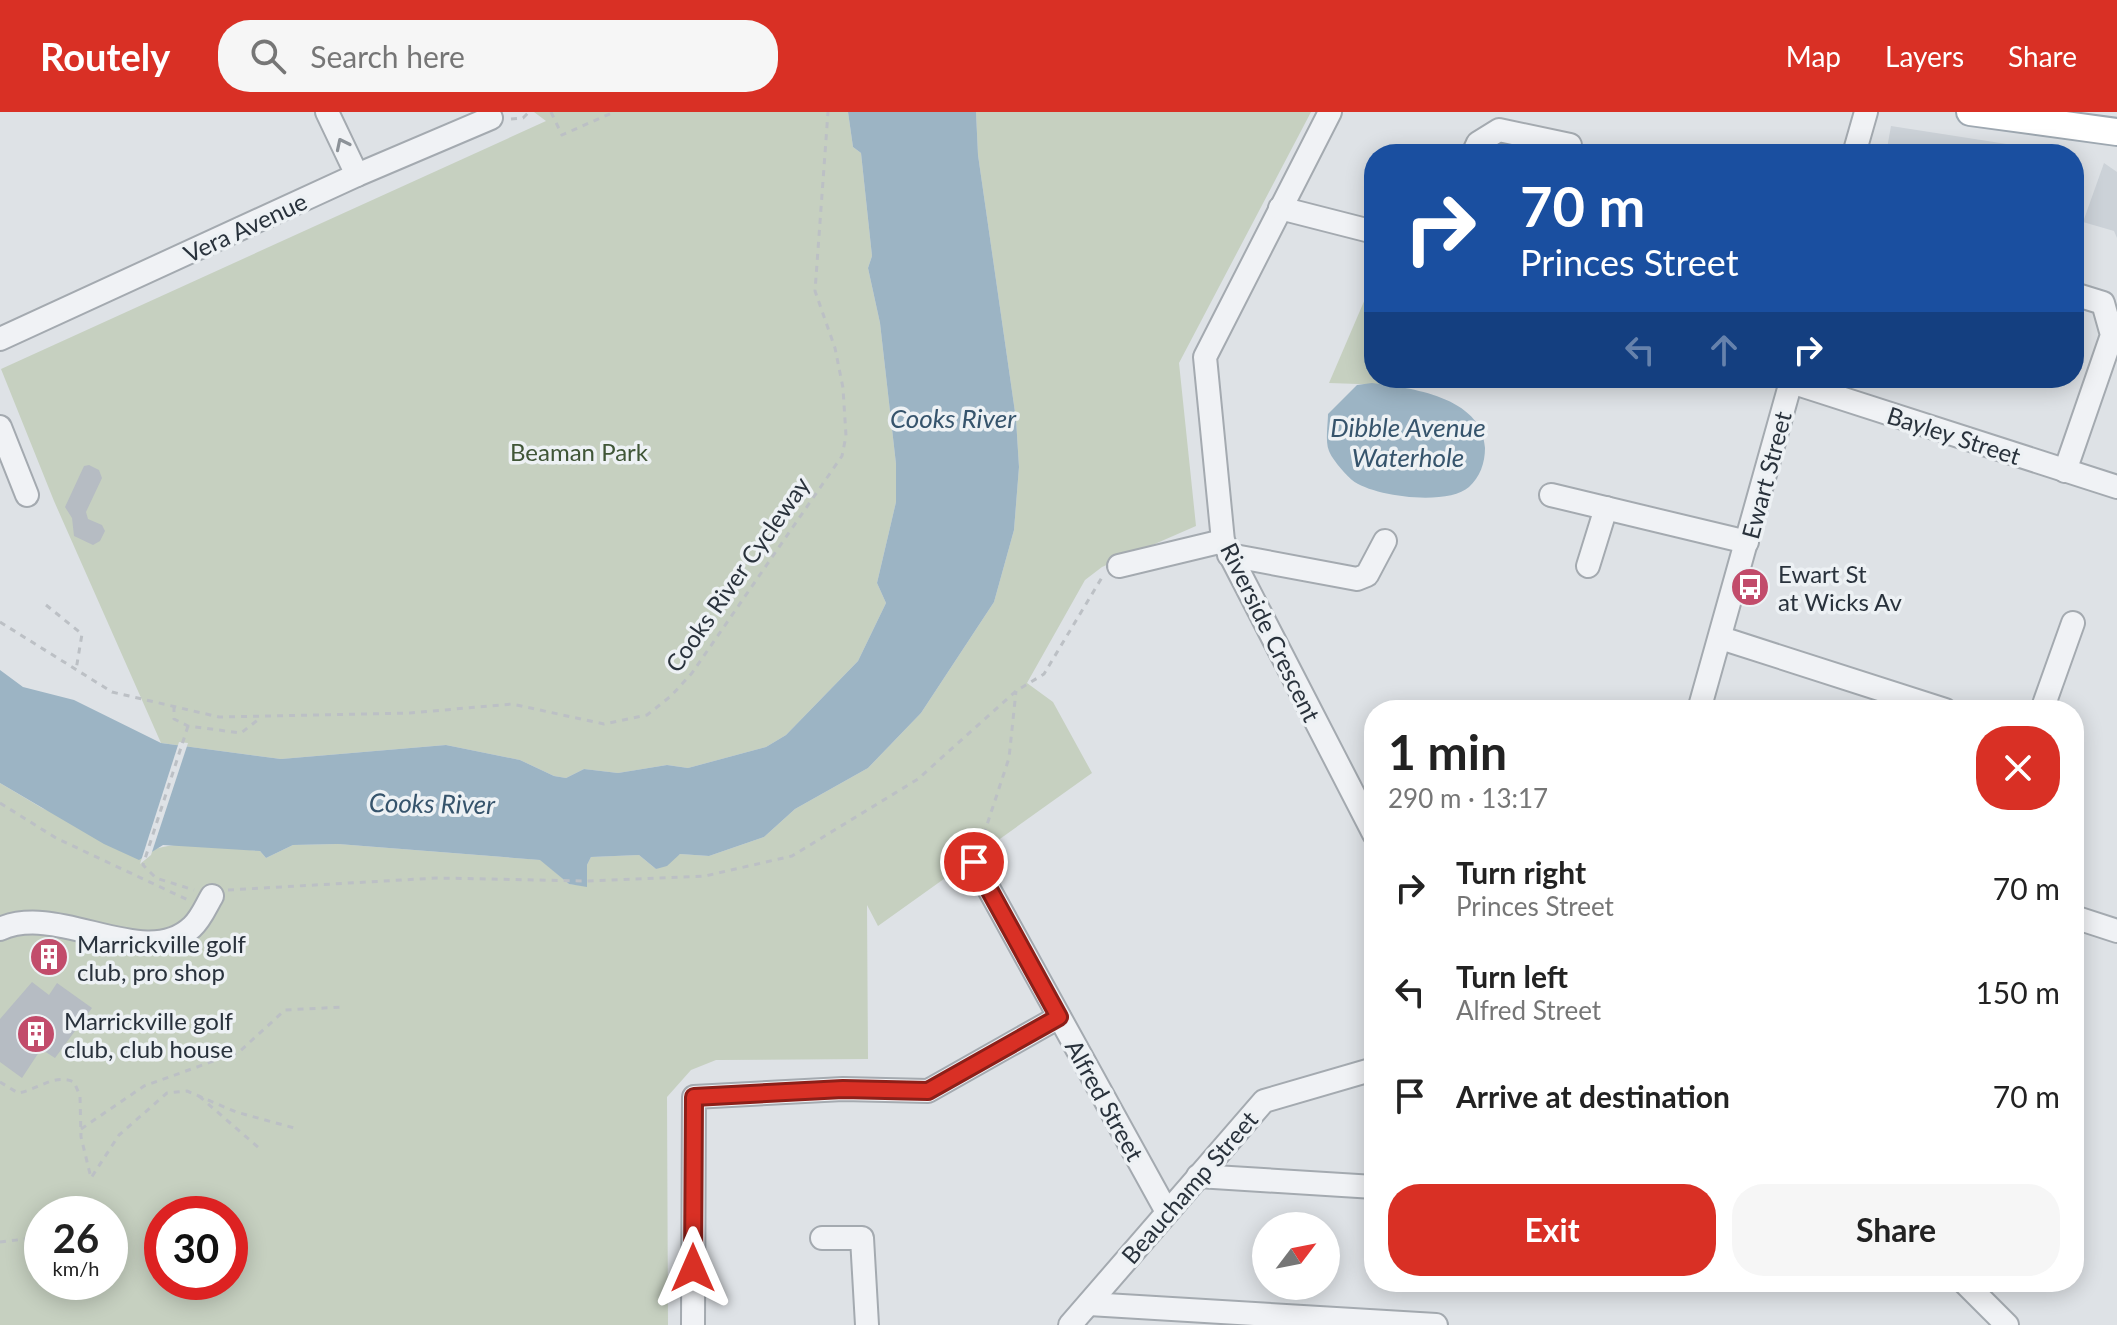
<!DOCTYPE html>
<meta charset="utf-8">
<style>
body{margin:0;font-family:Lato,sans-serif;background:#f6f6f6;color:#222;height:100vh;display:flex;flex-direction:column;font-size:30px;white-space:nowrap}
*{box-sizing:border-box;margin:0}
p{font-size:26px;color:#767676}
.icon{flex:none;width:44px;height:44px;fill:none;stroke:currentColor;stroke-width:2;stroke-linecap:round;stroke-linejoin:round}
.map{position:relative;flex:1;overflow:hidden}
.drawer{position:absolute;left:1364px;top:588px;width:720px;height:592px;display:flex;flex-direction:column;background:#fff;border-radius:32px;box-shadow:0 4px 20px #0003}
.drawer>*{flex:none}
.hud{position:absolute;left:1364px;top:32px;width:720px;height:244px;border-radius:32px;box-shadow:0 4px 20px #0003;background:#1a4fa0;color:#fff;overflow:hidden}
.needle{width:52px;rotate:58deg}
.controls{position:absolute;left:1252px;top:1100px;display:grid;gap:16px}
.controls a{display:grid;place-items:center;width:88px;height:88px;border-radius:50%;background:#fff;box-shadow:0 4px 20px #0003;font-size:40px}
.speed{position:absolute;left:24px;top:1084px;display:flex;gap:16px;font-size:40px;font-weight:700;text-align:center}
.speed>*{display:grid;place-content:center;width:104px;height:104px;border-radius:50%;background:#fff;box-shadow:0 4px 20px #0003;line-height:1}
.speed small{font-size:20px;font-weight:400}
.speed .limit{border:12px solid #d22;background:#fff;color:#111}
.pin{position:absolute;display:grid;place-items:center;width:68px;height:68px;color:#fff;margin:-34px;border:4px solid #fff;border-radius:50%;box-shadow:0 2px 8px #0007}
.me{position:absolute;width:88px;margin:-44px;rotate:0deg;stroke-linejoin:round;filter:drop-shadow(0 0 6px #0008)}
.turn{display:flex;align-items:center;gap:28px;height:168px;padding:0 24px;font-size:36px}
.turn .icon{width:104px;height:104px;stroke-width:2.5}
.turn b{display:block;font-size:56px;line-height:68px}
.lanes{display:flex;align-items:center;height:76px;padding:0 24px;background:#0003;justify-content:center;gap:40px;direction:ltr}
.lanes .off{opacity:.35}
.round{display:grid;place-items:center;flex:none;width:84px;height:84px;border-radius:32px;background:#f6f6f6}
.overview{display:flex;align-items:center;justify-content:space-between;height:136px;padding:0 24px}
h1{font-size:48px;font-weight:700;line-height:60px}
.button{display:flex;gap:16px;margin-top:auto;padding:16px 24px}
.button a{flex:1;height:92px;border-radius:32px;background:#d93025;color:#fff;font-size:32px;font-weight:700;line-height:92px;text-align:center}
.button a+a{background:#f6f6f6;color:#222}
ul{padding:0;list-style:none}
li{display:flex;align-items:center;gap:24px;height:104px;padding:0 24px}
li div{flex:1}
li b{display:block;font-size:30px}
li em{font-style:normal}
header{display:flex;align-items:center;gap:48px;box-sizing:border-box;height:112px;padding:0 40px;background:#d93025;color:#fff}
header strong{font-size:38px}
nav{display:flex;gap:44px;margin-inline-start:auto;font-size:28px}
.search{width:560px;height:72px;background:#f6f6f6;display:flex;align-items:center;gap:20px;box-sizing:border-box;padding:0 28px;border-radius:32px;color:#767676;font-size:30px}
.map>svg:first-child{display:block}
.built{fill:#ccd2d8}
.green{fill:#c6d0c0;fill-rule:evenodd}
.water{fill:#9cb4c4}
.pier{fill:#dee2e6}
.building{fill:#b6bcc3}
.lines{fill:none;stroke-linecap:round;stroke-linejoin:round}
.minor-casing{stroke:#a4aab0;stroke-width:26}
.major-casing{stroke:#9ea8b1;stroke-width:30}
.path{stroke:#bcc0c5;stroke-width:3;stroke-dasharray:6 6;stroke-linecap:butt}
.minor{stroke:#f0f2f5;stroke-width:22}
.major{stroke:#fff;stroke-width:26}
.oneway{stroke:#8c9298}
.route-casing{stroke:#8d1f18;stroke-width:20}
.route{stroke:#d93025;stroke-width:14}
.labels{text-anchor:middle;dominant-baseline:central;stroke-width:7;stroke-linejoin:round;paint-order:stroke}
.street-label{font-size:24px;fill:#29323c;stroke:#edf1f4}
.park-label{font-size:24px;fill:#405637;stroke:#edf1f4}
.poi-label{font-size:24px;fill:#29323c;stroke:#edf1f4;text-anchor:start}
.water-label{font-size:26px;font-style:italic;fill:#36546c;stroke:#edf1f4}
</style>
<header>
<strong>Routely</strong>
<div class="search"><svg class="icon" aria-label="search" viewBox="0 0 24 24"><circle cx="10" cy="10" r="6"/><path d="M15 15l6 6"/></svg>Search here</div>
<nav><a>Map</a><a>Layers</a><a>Share</a></nav>
</header>
<div class="map">
<svg width="2117" height="1213" viewBox="0 0 2117 1213">
<rect width="100%" height="100%" fill="#dee2e6"/>
<g class="built">
<polygon points="1891,14 2051,39 2050,42 1886,42"/>
<polygon points="2104,51 2117,60 2117,126 2114,119 2083,110"/>
</g>
<g class="green">
<polygon points="534,0 848,0 853,35 861,41 872,144 868,156 880,211 896,352 896,390 877,471 886,491 858,549 786,623 766,635 688,656 667,653 618,661 584,657 566,666 554,664 520,648 446,633 281,647 161,631 54,389 1,257 546,9"/>
<path d="M976 0H1311L1179 251 1196 414 1102 455 1085 468 1027 571 1053 590 1092 661 878 814 867 793 868 947 716 948 691 958 667 985 668 1213H0V671L42 696 148 740C181 725 224 736 260 739L266 746 293 733 338 732 541 748 569 772 587 774V753L591 745 639 743 656 757 680 742 709 744 764 725 795 697 868 656 921 601 994 490 1014 418 1019 355 1016 307 978 43ZM42 1102H110V1170H42ZM162 1102H230V1170H162Z"/>
<polygon points="1374,166 1374,266 1389,266 1388,273 1329,271"/>
</g>
<g class="water">
<polygon points="848,0 976,0 978,43 1016,307 1019,355 1014,418 994,490 921,601 868,656 795,697 764,725 709,744 680,742 667,754 656,757 639,743 591,745 587,753 587,775 569,772 540,748 338,732 293,733 266,746 260,739 163,733 139,748 104,732 0,671 0,558 23,575 74,588 161,631 281,647 446,633 520,648 554,664 566,666 584,657 618,661 667,653 688,656 766,635 786,623 858,549 886,491 877,471 896,390 896,352 880,211 868,156 872,144 861,41 853,35"/>
<path d="M1372 271C1410 276 1482 284 1485 336 1485 351 1480 365 1469 375 1448 394 1373 385 1352 368 1345 362 1332 347 1329 339 1325 329 1328 312 1328 302L1357 273Z"/>
</g>
<polygon class="pier" points="179,630 188,631 151,743 140,752"/>
<g class="building">
<polygon points="89,353 99,358 102,366 86,400 88,407 102,413 105,419 100,429 93,433 74,424 72,406 65,395 84,354"/>
<polygon points="61,830 68,844 37,861 30,846"/>
<polygon points="32,870 49,883 57,871 92,896 55,946 41,937 22,966 0,950 0,907"/>
</g>
<g class="lines">
<g class="minor-casing">
<g id="minor">
<polyline points="327,0 357,63"/>
<polyline points="1330,0 1205,245 1223,429 1374,722"/>
<polyline points="1473,42 1478,31 1499,18 1570,33"/>
<polyline points="1854,42 1866,0"/>
<polyline points="1280,96 1374,120"/>
<polyline points="0,227 357,63 491,6"/>
<polyline points="1791,270 2117,375"/>
<polyline points="0,315 27,383"/>
<polyline points="2065,359 2112,223 2103,191 2074,182"/>
<polyline points="1551,383 1747,430"/>
<polyline points="1229,443 1357,467 1367,463 1385,429"/>
<polyline points="1119,454 1223,429"/>
<polyline points="1588,454 1606,396"/>
<polyline points="1721,526 1945,598"/>
<polyline points="1699,598 1792,266"/>
<polyline points="2042,598 2073,511"/>
<polyline points="974,750 1167,1100"/>
<polyline points="2074,805 2117,819"/>
<path d="M0 817C59 790 145 860 192 815 201 807 206 794 212 784"/>
<polyline points="1198,1064 1374,1075"/>
<polyline points="822,1126 862,1126 867,1213"/>
<polyline points="1964,1170 2007,1213"/>
<polyline points="1089,1192 1436,1213"/>
<polyline points="693,1213 694,985 843,977 928,979 1059,905"/>
<polyline points="1070,1213 1264,989 1374,957"/>
</g>
</g>
<g class="major-casing">
<polyline id="major" points="1970,0 2117,20"/>
</g>
<g class="path">
<polyline points="551,0 562,23 614,0"/>
<polyline points="511,7 523,6 529,0"/>
<polyline points="46,493 82,522 76,558"/>
<polyline points="0,510 112,580 219,605 410,601 512,592 604,612 647,603 671,584 692,561 842,344 846,324 843,276 835,236 815,179 828,0"/>
<polyline points="174,594 174,607 188,614 241,621 259,607"/>
<polyline points="188,614 143,753 156,766 194,778"/>
<polyline points="0,691 56,726 188,788"/>
<polyline points="980,734 1009,646 1016,579"/>
<polyline points="228,778 437,766 587,769 705,764 792,744 918,667 1016,579 1044,562 1104,462"/>
<path d="M0 970 18 981C37 978 55 961 74 970L80 984 81 1025 91 1066 119 1023 167 981 187 979 236 1000 298 1017"/>
<polyline points="199,984 259,1036"/>
<polyline points="81,1017 144,974 239,940 285,898 344,895"/>
<polyline points="0,1130 42,1125"/>
</g>
<use href="#minor" class="minor"/>
<use href="#major" class="major"/>
</g>
<defs><path id="oneway-chevron" d="M-2-3.5L2.5 0L-2 3.5" fill="none" stroke-width="1.6" stroke-linecap="round" stroke-linejoin="round" transform="scale(2)"/></defs>
<use class="oneway" href="#oneway-chevron" transform="translate(342 32) rotate(-116)"/>
<g class="lines">
<g class="route-casing">
<polyline id="route" points="693,1156 694,985 843,977 928,979 1059,905 974,750"/>
</g>
<use href="#route" class="route"/>
</g>
<defs>
<g id="bus-disc" transform="scale(2)"><circle r="9.5" fill="#c24c6b" stroke="#edf1f4"/><path d="M-5-6H5V4H4V6H2V4H-2V6H-4V4H-5ZM-3.5-4V0h7V-4ZM-3.5 1.2v1.5H-2V1.2ZM2 1.2v1.5H3.5V1.2Z" fill="#fff"/></g>
<g id="building-disc" transform="scale(2)"><circle r="9.5" fill="#c24c6b" stroke="#edf1f4"/><path d="M-4-6H4V6H1V3H-1V6H-4ZM-2.5-4.3h1.7v1.8h-1.7ZM.8-4.3h1.7v1.8H.8ZM-2.5-1h1.7V.8h-1.7ZM.8-1h1.7V.8H.8Z" fill="#fff"/></g>
</defs>
<g fill-rule="evenodd">
<use href="#bus-disc" x="1750" y="475"/>
<use href="#building-disc" x="49" y="845"/>
<use href="#building-disc" x="36" y="922"/>
</g>
<g class="labels">
<g class="street-label">
<text transform="translate(245 115) rotate(-25)">Vera Avenue</text>
<text transform="translate(1954 323) rotate(18)">Bayley Street</text>
<text transform="translate(1766 363) rotate(-75)">Ewart Street</text>
<text transform="translate(737 462) rotate(-55)">Cooks River Cycleway</text>
<text transform="translate(1271 520) rotate(64)">Riverside Crescent</text>
<text transform="translate(1105 988) rotate(61)">Alfred Street</text>
<text transform="translate(1189 1075) rotate(-49)">Beauchamp Street</text>
</g>
<g class="park-label">
<text x="579" y="339">Beaman Park</text>
</g>
<g class="poi-label">
<text x="1778" y="461">Ewart St<tspan x="1778" dy="28">at Wicks Av</tspan></text>
<text x="77" y="831">Marrickville golf<tspan x="77" dy="28">club, pro shop</tspan></text>
<text x="64" y="908">Marrickville golf<tspan x="64" dy="28">club, club house</tspan></text>
</g>
<g class="water-label">
<text x="953" y="306">Cooks River</text>
<text x="1408" y="315">Dibble Avenue<tspan x="1408" dy="30">Waterhole</tspan></text>
<text transform="translate(432 691) rotate(1)">Cooks River</text>
</g>
</g>
</svg>
<div class="controls">
<a><svg class="needle" viewBox="-14 -14 28 28"><path d="M0-13l5 13h-10z" fill="#e53935"/><path d="M0 13l5-13h-10z" fill="#767676"/></svg></a>
</div>
<div class="speed"><div>26<small>km/h</small></div><div class="limit">30</div></div>
<div class="pin" style="left:974px;top:750px;background:#d93025"><svg class="icon" aria-label="arrive" viewBox="0 0 24 24"><path d="M6 21V4h12l-3 4 3 4H6"/></svg></div>
<svg class="me" style="left:693px;top:1156px" viewBox="-20 -20 40 40"><path d="M0-17L14 15 0 8-14 15z" fill="#d93025" stroke="#fff" stroke-width="4"/></svg>
<div class="hud">
<div class="turn"><svg class="icon" aria-label="right" viewBox="0 0 24 24"><path d="M7 20v-9h11M14 6l5 5-5 5"/></svg><div><b>70 m</b>Princes Street</div></div>
<div class="lanes"><svg class="icon off" aria-label="left" viewBox="0 0 24 24"><path d="M17 20v-9H6M10 6l-5 5 5 5"/></svg><svg class="icon off" aria-label="ahead" viewBox="0 0 24 24"><path d="M12 20V5M6 11l6-6 6 6"/></svg><svg class="icon" aria-label="right" viewBox="0 0 24 24"><path d="M7 20v-9h11M14 6l5 5-5 5"/></svg></div>
</div>
<section class="drawer">
<div class="overview"><div><h1>1 min</h1><p>290 m · 13:17</p></div><a class="round" style="background:#d93025;color:#fff"><svg class="icon" aria-label="close" viewBox="0 0 24 24"><path d="M6 6l12 12M18 6L6 18"/></svg></a></div>
<ul>
<li><svg class="icon" aria-label="right" viewBox="0 0 24 24"><path d="M7 20v-9h11M14 6l5 5-5 5"/></svg><div><b>Turn right</b><p>Princes Street</p></div><em>70 m</em></li>
<li><svg class="icon" aria-label="left" viewBox="0 0 24 24"><path d="M17 20v-9H6M10 6l-5 5 5 5"/></svg><div><b>Turn left</b><p>Alfred Street</p></div><em>150 m</em></li>
<li><svg class="icon" aria-label="arrive" viewBox="0 0 24 24"><path d="M6 21V4h12l-3 4 3 4H6"/></svg><div><b>Arrive at destination</b></div><em>70 m</em></li>
</ul>
<div class="button"><a>Exit</a><a>Share</a></div>
</section>
</div>
